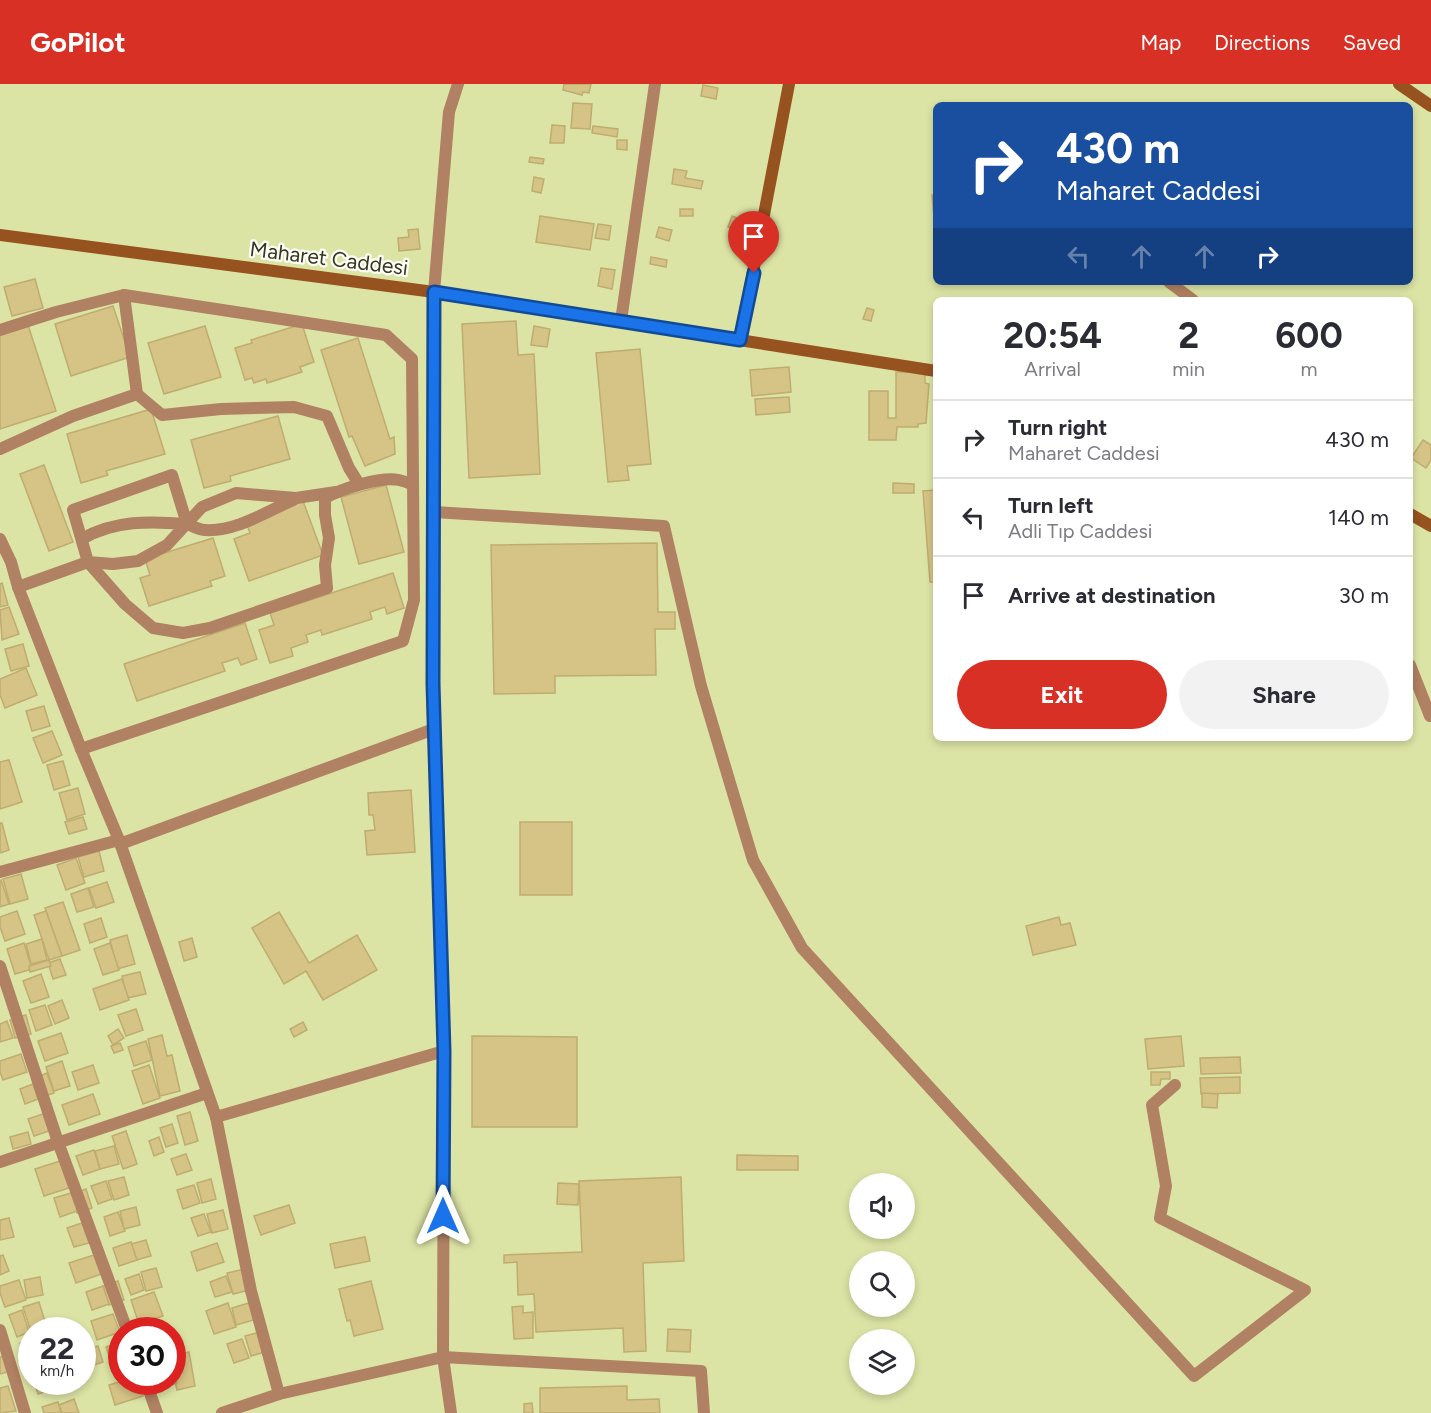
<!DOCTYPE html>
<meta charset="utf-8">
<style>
body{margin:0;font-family:Figtree,sans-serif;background:#f2f2f3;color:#2b2b33;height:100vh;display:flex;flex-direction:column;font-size:22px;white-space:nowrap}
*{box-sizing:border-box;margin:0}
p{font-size:20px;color:#7c7c81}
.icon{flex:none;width:33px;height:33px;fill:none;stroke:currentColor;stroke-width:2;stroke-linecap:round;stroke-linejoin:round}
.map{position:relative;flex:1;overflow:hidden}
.sheet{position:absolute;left:933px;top:213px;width:480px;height:444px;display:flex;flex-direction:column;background:#fff;border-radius:9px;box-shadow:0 3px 9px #0003}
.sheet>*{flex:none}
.hud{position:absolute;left:933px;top:18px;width:480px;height:183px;border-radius:9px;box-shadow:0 3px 9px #0003;background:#1a4fa0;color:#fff;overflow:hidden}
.buttons{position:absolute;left:849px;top:1089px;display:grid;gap:12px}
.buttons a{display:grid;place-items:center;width:66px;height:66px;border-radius:50%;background:#fff;box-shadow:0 3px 9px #0003;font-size:30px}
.speed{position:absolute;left:18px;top:1233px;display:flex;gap:12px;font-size:30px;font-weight:700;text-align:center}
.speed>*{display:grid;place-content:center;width:78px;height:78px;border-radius:50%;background:#fff;box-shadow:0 3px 9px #0003;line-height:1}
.speed small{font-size:15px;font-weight:400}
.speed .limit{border:9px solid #d22;background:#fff;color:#111}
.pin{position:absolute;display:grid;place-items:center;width:51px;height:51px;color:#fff;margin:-62px -26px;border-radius:50% 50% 50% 0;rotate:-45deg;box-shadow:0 0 6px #0007}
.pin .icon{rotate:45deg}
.me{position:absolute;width:66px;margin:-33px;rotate:0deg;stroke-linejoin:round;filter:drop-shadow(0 0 4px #0008)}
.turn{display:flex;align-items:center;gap:21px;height:126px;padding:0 24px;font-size:27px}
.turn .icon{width:78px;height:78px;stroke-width:2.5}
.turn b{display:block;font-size:42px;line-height:51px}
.lanes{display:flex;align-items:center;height:57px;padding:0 24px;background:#0003;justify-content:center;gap:30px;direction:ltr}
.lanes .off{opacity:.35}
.eta{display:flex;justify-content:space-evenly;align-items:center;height:102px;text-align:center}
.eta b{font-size:36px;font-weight:700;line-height:42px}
.button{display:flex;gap:12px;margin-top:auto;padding:12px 24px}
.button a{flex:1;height:69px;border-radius:36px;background:#d93025;color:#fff;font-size:24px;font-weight:700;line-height:69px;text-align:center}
.button a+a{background:#f2f2f3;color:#2b2b33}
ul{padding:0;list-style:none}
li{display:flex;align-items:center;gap:18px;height:78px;padding:0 24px;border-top:2px solid #e1e1e2}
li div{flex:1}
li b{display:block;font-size:22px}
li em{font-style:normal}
header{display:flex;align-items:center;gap:36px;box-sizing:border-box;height:84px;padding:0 30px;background:#d93025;color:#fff}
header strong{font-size:28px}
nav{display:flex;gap:33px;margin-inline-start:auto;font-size:21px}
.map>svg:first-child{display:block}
.building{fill:#d6c486;stroke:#beac70;stroke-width:1.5}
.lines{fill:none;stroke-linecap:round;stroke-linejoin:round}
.street{stroke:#b08162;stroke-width:12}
.secondary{stroke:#96521f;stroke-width:12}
.route-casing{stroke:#114b97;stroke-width:15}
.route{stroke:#1a73e8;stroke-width:10}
.labels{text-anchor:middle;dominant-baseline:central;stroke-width:4.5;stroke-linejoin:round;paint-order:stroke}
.street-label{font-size:21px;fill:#35381f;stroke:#fefff9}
</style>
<header>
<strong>GoPilot</strong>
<nav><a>Map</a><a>Directions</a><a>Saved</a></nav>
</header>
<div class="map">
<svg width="1431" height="1329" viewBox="0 0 1431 1329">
<rect width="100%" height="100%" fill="#dce4a5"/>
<g class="building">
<polygon points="564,0 591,0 589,9 583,8 582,11 563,6"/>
<polygon points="703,1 718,4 716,15 701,12"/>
<polygon points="573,19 592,20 590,45 571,44"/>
<polygon points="552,41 565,42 564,59 550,59"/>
<polygon points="593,42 618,45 617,53 592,49"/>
<polygon points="617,56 627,56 627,66 617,65"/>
<polygon points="530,73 544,75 543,80 529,78"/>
<polygon points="674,85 687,87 685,94 703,97 701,105 672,100"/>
<polygon points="534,93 544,95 541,109 532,107"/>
<polygon points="936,110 936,134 934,134 932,111"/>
<rect x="680" y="125" width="13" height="7"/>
<polygon points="540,132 594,140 590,166 536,158"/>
<polygon points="732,132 740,135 737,145 728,143"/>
<polygon points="598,140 611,142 609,156 595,154"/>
<polygon points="659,143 672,146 669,157 656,153"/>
<polygon points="418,145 420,165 399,167 398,154 409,153 408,146"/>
<polygon points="651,173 667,176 666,183 650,180"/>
<polygon points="601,184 615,186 612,205 598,202"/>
<polygon points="35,195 43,224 12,232 4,203"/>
<polygon points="113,222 130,273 71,292 55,240"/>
<polygon points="867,224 874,226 871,237 863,235"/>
<polygon points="516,237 518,271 534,270 540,390 469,394 462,240"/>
<polygon points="302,240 314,278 300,283 302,288 267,299 266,295 254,299 252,294 245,296 235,264 252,259 251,256"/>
<polygon points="28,241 56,327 0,345 0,250"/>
<polygon points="205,242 221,293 164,310 148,259"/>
<polygon points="534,242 550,245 547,263 531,261"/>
<polygon points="358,254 390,355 394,353 395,370 365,382 352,352 349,353 321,266"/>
<polygon points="640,265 651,380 627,382 629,396 608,398 596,269"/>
<polygon points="789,283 791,308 752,312 750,286"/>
<polygon points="896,288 925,288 925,299 929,300 926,339 918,340 918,343 897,343 896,356 869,356 869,307 888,307 888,334 896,334"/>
<polygon points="789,313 790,328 756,331 755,315"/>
<polygon points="151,325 165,370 106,387 108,391 81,399 67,350"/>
<polygon points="278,332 290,375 230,392 231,397 204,404 191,356"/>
<polygon points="1423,356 1431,361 1431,376 1426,384 1411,374"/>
<polygon points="44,381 73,458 49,467 20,390"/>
<polygon points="893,399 914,400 914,409 893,409"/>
<polygon points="386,401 404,468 359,480 341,413"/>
<polygon points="936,406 936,498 930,498 923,407"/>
<polygon points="303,417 323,471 249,497 234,455 250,449 246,438"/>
<polygon points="213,454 225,492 210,497 212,502 149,522 140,494 150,491 145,475"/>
<polygon points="657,459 658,528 675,528 675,545 655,545 656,591 555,592 555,609 494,610 491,461"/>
<polygon points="393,489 404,524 387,530 385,523 370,528 372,535 322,551 321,546 306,551 308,558 291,564 293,572 270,579 259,546 274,541 270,529"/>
<polygon points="2,499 8,521 0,523 0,500"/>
<polygon points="9,523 19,550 2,556 0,526"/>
<polygon points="245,539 257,575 241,581 238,574 222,579 225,587 137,617 124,580"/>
<polygon points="23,560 29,582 11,587 5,565"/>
<polygon points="26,584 37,611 5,624 0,611 0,595"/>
<polygon points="44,622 50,642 32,647 26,627"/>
<polygon points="52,647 62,671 43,679 33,654"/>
<polygon points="9,676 22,718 0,725 0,678"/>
<polygon points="63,677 70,701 54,706 47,681"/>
<polygon points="78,704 85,730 67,736 59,709"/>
<polygon points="411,706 415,768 367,771 365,747 375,746 373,731 369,731 368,709"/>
<polygon points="83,733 87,745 69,750 65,738"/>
<rect x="520" y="738" width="52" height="73"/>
<polygon points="0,739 2,739 9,766 0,769"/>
<polygon points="99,767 104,787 84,793 78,773"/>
<polygon points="76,774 85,799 66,806 57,781"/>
<polygon points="21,790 28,815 10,820 3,795"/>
<polygon points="1,796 9,820 0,823 0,797"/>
<polygon points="107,798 114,818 96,824 89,804"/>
<polygon points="88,804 94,823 77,828 71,810"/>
<polygon points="63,818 80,866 62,872 45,824"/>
<polygon points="17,827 25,850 5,857 0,843 0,833"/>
<polygon points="46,827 62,872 49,876 34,831"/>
<polygon points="279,828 309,879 357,851 377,886 323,916 306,887 284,900 252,844"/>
<polygon points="1059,833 1061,841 1070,839 1076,861 1033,871 1026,842"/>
<polygon points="101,834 107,853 90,859 84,840"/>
<polygon points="127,851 135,880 117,885 110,856"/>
<polygon points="192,854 197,873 184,877 179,858"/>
<polygon points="42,855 47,876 31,880 26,860"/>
<polygon points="24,859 32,885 15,890 7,865"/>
<polygon points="110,859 119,886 103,891 94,865"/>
<polygon points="60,875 66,891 53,895 48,879"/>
<polygon points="49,876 51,882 30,888 29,882"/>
<polygon points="140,888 146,910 127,914 122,892"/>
<polygon points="41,890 49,913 31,919 23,897"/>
<polygon points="122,895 129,916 100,926 93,905"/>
<polygon points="62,916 69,934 55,940 48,922"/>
<polygon points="45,921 52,941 36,947 29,926"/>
<polygon points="136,925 143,946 126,952 118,931"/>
<polygon points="26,931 31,950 15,954 10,936"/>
<polygon points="7,937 13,954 0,958 0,940"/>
<polygon points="303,938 307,946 294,953 290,945"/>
<polygon points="118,945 124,954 113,961 108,952"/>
<polygon points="61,949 68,969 45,977 38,957"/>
<polygon points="162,951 167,972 172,971 180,1007 160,1012 148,955"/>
<polygon points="472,952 577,953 577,1043 472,1043"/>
<polygon points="1181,952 1184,982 1148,985 1145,955"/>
<polygon points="146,957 152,976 134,982 128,963"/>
<polygon points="120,959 123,966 114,969 111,962"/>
<polygon points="21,970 27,988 3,996 0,988 0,977"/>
<polygon points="1240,973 1241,989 1201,990 1200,974"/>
<polygon points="62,977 70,1002 54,1007 46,983"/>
<polygon points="93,981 99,999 78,1006 72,988"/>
<polygon points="149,981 160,1014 143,1020 132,987"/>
<polygon points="1151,988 1170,988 1170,995 1161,995 1160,1001 1151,1001"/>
<polygon points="47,989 54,1009 39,1014 32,995"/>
<polygon points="1240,993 1240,1009 1201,1010 1200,994"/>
<polygon points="33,1000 38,1015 25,1020 20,1005"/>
<polygon points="1202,1009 1218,1010 1217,1024 1202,1023"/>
<polygon points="93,1010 100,1030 69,1041 62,1021"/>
<polygon points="190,1028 198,1057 185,1061 177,1032"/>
<polygon points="43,1030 49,1047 34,1052 28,1035"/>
<polygon points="172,1040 178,1059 166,1063 160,1044"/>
<polygon points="126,1047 137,1080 123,1085 112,1052"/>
<polygon points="28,1048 31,1060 13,1065 10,1053"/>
<polygon points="159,1053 164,1068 154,1072 149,1057"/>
<polygon points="114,1062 119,1080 100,1085 95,1067"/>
<polygon points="94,1066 100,1085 83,1091 76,1072"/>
<polygon points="186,1070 192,1086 177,1091 171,1075"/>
<polygon points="737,1071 798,1072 798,1086 737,1086"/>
<polygon points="60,1077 69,1104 44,1112 35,1085"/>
<polygon points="124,1093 129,1111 114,1116 108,1097"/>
<polygon points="681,1093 684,1177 643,1179 646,1267 624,1268 623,1244 536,1248 534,1210 518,1211 517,1178 504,1179 504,1171 582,1168 579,1097"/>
<polygon points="211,1095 216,1115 202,1119 197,1099"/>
<polygon points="106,1097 112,1115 98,1120 91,1102"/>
<polygon points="558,1099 579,1100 578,1121 557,1120"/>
<polygon points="194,1101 200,1119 183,1125 177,1106"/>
<polygon points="86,1105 92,1124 77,1129 70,1111"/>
<polygon points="71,1109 77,1127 60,1133 54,1114"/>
<polygon points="289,1121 295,1139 261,1151 254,1132"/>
<polygon points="136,1123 140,1141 124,1145 120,1127"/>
<polygon points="223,1126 228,1145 212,1149 207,1130"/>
<polygon points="118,1128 125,1147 110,1152 104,1133"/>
<polygon points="204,1130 211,1148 198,1152 191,1134"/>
<polygon points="9,1134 14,1153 0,1156 0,1136"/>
<polygon points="82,1139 89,1159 74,1163 67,1144"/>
<polygon points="365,1153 370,1177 335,1184 330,1160"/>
<polygon points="146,1156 151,1172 136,1176 131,1160"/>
<polygon points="131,1158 137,1176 119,1182 113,1164"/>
<polygon points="217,1159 224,1178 197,1187 191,1168"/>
<polygon points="3,1171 9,1187 0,1191 0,1172"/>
<polygon points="94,1171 101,1190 76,1199 69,1179"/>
<polygon points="156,1184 162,1203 146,1207 141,1188"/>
<polygon points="245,1185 250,1206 233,1210 227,1189"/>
<polygon points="139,1190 144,1206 131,1211 125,1195"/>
<polygon points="226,1192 232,1208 215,1213 210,1198"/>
<polygon points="40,1193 43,1211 27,1214 24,1196"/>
<polygon points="19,1196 26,1216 5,1223 0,1209 0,1202"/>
<polygon points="118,1197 124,1216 109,1221 103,1202"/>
<polygon points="371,1197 383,1245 354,1252 350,1236 347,1237 339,1205"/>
<polygon points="103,1202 109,1220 92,1226 86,1208"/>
<polygon points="154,1208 163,1232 139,1240 131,1216"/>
<polygon points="39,1218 47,1244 31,1248 23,1223"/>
<polygon points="252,1218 257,1235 236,1241 232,1224"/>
<polygon points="228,1219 236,1243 214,1250 206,1227"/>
<polygon points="523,1222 523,1229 533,1228 533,1254 514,1255 512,1223"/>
<polygon points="22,1226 29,1248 17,1253 9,1231"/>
<polygon points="113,1230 120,1248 97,1256 91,1237"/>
<polygon points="668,1245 691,1246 690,1268 667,1267"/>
<polygon points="260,1248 265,1268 251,1272 245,1252"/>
<polygon points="32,1255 32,1280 27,1282 20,1259"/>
<polygon points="242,1255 249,1274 234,1279 227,1260"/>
<polygon points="121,1258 122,1286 115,1288 106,1263"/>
<polygon points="98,1262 103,1278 82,1285 82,1267"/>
<polygon points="189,1268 195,1302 177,1306 172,1285 172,1272"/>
<polygon points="7,1271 11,1287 0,1290 0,1273"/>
<polygon points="172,1285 177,1299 163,1304 160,1298 172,1298"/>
<polygon points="122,1297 138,1298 143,1312 115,1321 109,1301"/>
<polygon points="34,1298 50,1298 53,1305 38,1310"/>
<polygon points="51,1298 68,1298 70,1304 54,1308"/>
<polygon points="8,1302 16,1327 0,1329 0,1304"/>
<polygon points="627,1302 627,1316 659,1315 660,1329 540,1329 540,1304"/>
<polygon points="74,1315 79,1329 62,1329 59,1321"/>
<polygon points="58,1318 61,1329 44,1329 42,1323"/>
<polygon points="532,1319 533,1329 524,1329 524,1320"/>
</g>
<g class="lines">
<g class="street">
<polyline points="1169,198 1193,216"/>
<polyline points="124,211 137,310"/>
<polyline points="621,237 655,0"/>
<polyline points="0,246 56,228 124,211 386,251 412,275 414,516 403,557 81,665"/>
<polyline points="0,365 73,332 137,310 162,331 221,325 294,323 327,332 349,384 359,400"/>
<polyline points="434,428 664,442 701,602 753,776 802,864 1194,1292 1305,1206 1160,1134 1166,1102 1152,1021 1175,1001"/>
<path d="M187 440C193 442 199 446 205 446 235 448 266 428 293 416"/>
<polyline points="0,455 11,478 18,503 81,665 119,756 216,1033 251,1207 279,1310"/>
<path d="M82 455C114 436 150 437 187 440L172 391 73 426 88 478 113 480 138 477 167 461 202 423 236 409 296 414 336 408"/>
<path d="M18 503 88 478 125 520 153 544 183 549 210 544 327 504 325 481 329 454 325 431V414C341 405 381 392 399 396 404 397 409 399 413 401"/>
<polyline points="1410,581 1430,632"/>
<polyline points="120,760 434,645"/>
<polyline points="0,788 119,756"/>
<polyline points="0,882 58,1058 127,1246"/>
<polyline points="216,1033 444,967"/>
<polyline points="0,1078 207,1009"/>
<polyline points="0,1246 25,1329"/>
<polyline points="146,1298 157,1329"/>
<polyline points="222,1329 279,1310 443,1273 444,967 433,600 434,208 449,28 458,0"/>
<polyline points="451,1329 443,1273 701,1287 704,1329"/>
</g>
<g class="secondary">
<polyline points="1399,0 1431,22"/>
<polyline points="0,151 434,208 936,287"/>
<polyline points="740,256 789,0"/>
<polyline points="1410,430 1431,442"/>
</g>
</g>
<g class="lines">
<g class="route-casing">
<polyline id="route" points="443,1132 444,967 433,600 434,208 740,256 754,189"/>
</g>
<use href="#route" class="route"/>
</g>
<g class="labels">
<g class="street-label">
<text transform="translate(329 174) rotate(7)">Maharet Caddesi</text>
</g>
</g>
</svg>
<div class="buttons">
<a><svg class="icon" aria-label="sound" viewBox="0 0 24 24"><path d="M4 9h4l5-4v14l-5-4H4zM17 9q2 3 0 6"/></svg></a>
<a><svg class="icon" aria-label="search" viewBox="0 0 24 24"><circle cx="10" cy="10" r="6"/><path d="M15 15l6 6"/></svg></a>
<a><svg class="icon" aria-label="layers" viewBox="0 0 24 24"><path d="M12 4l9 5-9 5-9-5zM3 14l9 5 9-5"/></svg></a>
</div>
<div class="speed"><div>22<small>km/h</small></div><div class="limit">30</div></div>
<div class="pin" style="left:754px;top:189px;background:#d93025"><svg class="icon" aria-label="arrive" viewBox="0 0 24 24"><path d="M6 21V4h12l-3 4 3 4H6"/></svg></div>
<svg class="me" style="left:443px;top:1132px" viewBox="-20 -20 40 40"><path d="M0-17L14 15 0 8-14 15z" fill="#1a73e8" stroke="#fff" stroke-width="4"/></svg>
<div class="hud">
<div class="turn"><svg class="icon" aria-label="right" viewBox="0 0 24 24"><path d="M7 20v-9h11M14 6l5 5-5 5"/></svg><div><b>430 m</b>Maharet Caddesi</div></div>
<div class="lanes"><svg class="icon off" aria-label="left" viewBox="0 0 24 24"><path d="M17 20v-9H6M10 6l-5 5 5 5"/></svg><svg class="icon off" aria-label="ahead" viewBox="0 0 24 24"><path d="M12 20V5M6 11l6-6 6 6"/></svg><svg class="icon off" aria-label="ahead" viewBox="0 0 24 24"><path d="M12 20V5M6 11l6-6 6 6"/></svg><svg class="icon" aria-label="right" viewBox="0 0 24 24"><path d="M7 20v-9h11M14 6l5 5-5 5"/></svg></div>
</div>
<section class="sheet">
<div class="eta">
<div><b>20:54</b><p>Arrival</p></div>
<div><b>2</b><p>min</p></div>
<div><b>600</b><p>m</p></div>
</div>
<ul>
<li><svg class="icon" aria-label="right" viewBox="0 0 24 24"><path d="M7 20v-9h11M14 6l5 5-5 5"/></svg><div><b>Turn right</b><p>Maharet Caddesi</p></div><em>430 m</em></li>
<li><svg class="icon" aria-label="left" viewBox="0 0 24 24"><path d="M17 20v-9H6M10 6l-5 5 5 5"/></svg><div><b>Turn left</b><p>Adli Tıp Caddesi</p></div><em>140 m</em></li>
<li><svg class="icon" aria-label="arrive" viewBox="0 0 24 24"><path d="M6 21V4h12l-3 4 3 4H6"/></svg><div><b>Arrive at destination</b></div><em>30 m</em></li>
</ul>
<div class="button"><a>Exit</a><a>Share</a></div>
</section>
</div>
